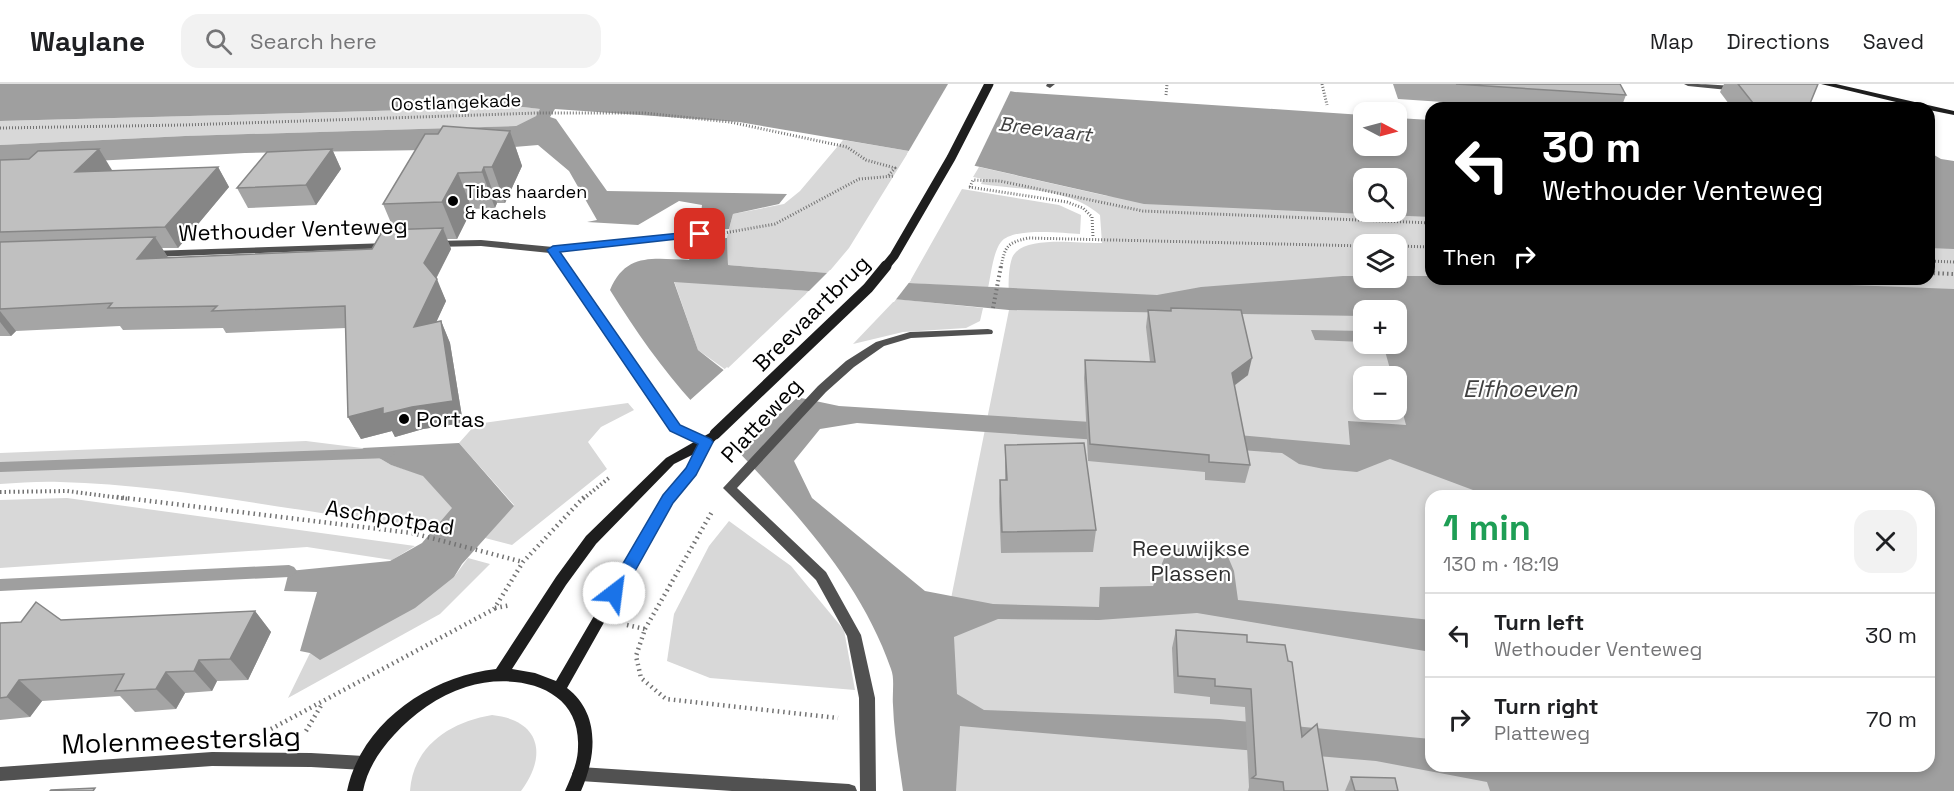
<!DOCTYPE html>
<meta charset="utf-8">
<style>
body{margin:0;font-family:"Space Grotesk",sans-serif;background:#f2f2f2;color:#202124;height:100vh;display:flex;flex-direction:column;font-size:22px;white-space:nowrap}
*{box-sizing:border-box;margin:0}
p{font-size:20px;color:#757577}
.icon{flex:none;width:33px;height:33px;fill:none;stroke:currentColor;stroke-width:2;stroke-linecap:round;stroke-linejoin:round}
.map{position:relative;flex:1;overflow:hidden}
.panel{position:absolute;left:1425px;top:406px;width:510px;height:282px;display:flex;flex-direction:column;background:#fff;border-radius:18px;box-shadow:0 3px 9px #0003}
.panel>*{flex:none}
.hud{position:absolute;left:1425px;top:18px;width:510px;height:183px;border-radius:18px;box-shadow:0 3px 9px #0003;background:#000;color:#fff;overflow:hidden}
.needle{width:39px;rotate:96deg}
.controls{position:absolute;left:1353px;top:18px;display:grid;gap:12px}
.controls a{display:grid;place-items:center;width:54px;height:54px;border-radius:12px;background:#fff;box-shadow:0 3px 9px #0003;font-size:30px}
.pin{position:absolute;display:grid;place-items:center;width:51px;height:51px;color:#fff;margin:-26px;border-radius:12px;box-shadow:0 3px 9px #0006}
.me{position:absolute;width:66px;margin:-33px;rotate:30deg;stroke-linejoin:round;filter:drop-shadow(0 0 4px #0008)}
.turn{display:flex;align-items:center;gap:21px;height:126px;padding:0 18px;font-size:27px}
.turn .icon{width:78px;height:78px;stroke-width:2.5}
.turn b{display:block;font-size:42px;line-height:51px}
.then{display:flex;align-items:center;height:57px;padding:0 18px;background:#0003;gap:12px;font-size:22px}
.round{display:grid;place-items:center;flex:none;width:63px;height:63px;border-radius:18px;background:#f2f2f2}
.headline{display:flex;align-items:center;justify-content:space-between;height:102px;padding:0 18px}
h1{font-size:36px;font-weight:700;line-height:45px;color:#1e9e55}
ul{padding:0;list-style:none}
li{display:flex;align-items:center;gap:18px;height:84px;padding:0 18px;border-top:2px solid #e0e0e0}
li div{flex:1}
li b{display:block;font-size:22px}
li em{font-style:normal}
header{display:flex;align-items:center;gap:36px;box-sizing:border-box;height:84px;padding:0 30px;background:#fff;border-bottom:2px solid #e0e0e0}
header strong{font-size:28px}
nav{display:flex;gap:33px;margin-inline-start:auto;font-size:21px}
.search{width:420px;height:54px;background:#f2f2f2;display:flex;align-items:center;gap:15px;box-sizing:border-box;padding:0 21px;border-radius:18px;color:#757577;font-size:22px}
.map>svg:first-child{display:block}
.green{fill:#d8d8d8;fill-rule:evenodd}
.water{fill:#9f9f9f;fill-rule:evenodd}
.pier{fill:#fff}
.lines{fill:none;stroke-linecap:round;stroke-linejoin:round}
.stream{fill:#9f9f9f;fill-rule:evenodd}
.path-far2{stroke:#737373;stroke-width:3;stroke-dasharray:1 2;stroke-linecap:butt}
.path-far1{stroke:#737373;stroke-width:4;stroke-dasharray:1.5 3;stroke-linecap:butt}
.path{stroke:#737373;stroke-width:4.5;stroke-dasharray:1.5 4;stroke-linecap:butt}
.minor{fill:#515151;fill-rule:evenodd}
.secondary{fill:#1e1e1e;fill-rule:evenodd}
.secondary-bridge-far1{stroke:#1e1e1e;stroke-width:9}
.secondary-bridge{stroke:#1e1e1e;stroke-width:11}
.wall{fill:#a5a5a5}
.shaded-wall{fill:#868686}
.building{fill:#c0c0c0;stroke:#868686;stroke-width:1.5}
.route{fill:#1a73e8;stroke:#114b97;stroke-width:1.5}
.poi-dot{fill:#000;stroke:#fff;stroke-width:2}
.labels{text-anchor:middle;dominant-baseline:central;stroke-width:4.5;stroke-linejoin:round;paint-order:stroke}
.far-street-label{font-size:18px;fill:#000;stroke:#fff}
.far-poi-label{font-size:18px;fill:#000;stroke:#fff;text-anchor:start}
.far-water-label{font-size:20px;font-style:italic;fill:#404040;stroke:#fff}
.street-label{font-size:22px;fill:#000;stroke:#fff}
.poi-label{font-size:22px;fill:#000;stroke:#fff;text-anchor:start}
.park-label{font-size:22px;fill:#2f2f2f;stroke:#fff}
.water-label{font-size:24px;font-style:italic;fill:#404040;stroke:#fff}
.near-street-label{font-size:27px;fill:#000;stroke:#fff}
</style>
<header>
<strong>Waylane</strong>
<div class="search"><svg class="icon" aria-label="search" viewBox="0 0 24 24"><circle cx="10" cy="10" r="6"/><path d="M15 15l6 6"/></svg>Search here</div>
<nav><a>Map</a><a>Directions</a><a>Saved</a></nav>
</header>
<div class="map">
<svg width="1954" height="707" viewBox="0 0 1954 707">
<rect width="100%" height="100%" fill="#fff"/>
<g class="green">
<polygon points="523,23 541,25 536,32 516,42 185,52 0,61 0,37"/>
<polygon points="843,56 909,67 849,164 828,189 728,181 727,154 733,130 784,120 800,107"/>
<path d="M979 83 1107 112 1364 128H1396L1431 113V195H1929V147L1954 148V707H928V629L1009 226C1009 210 1007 189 1012 174 1021 150 1081 160 1102 159L1100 131C1070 104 1020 106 981 100L983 95 973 93ZM1364 160H1396V194H1364ZM1364 226H1396V260H1364ZM1364 292H1396V326H1364ZM1431 412H1929V682H1431Z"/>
<path d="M962 105 1059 121 1081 131 1080 150C1062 149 1013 143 1001 158 993 168 991 191 988 204L909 199Z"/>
<polygon points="674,197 809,207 726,286 698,266"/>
<polygon points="896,215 983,224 980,237 966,244 903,248 853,260"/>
<polygon points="628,319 634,326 601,343 588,358 607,385 512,461 485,454 514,421 459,359 476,340"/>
<path d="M306 357 362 364 391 381 423 391 453 424 438 443C311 433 187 401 60 398 40 397 20 399 0 400V369Z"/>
<polygon points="67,414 415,462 392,476 307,463 0,484 0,416"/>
<polygon points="729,437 791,482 844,546 855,606 710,594 667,577 674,530 709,462"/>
<polygon points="468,474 490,480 440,530 288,614 310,569 454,493"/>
<path d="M492 631C540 636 548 671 521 707H410C413 662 450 638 492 631Z"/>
</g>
<g class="water">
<path d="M0 0H972L1015 8 1363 31 1364 62H1396L1397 34 1431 36V133L1144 120 909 67 739 38 555 25 550 33 556 35 607 107 787 110 779 120 733 130 729 145 699 146 702 121 679 117 638 141 587 138 597 136 569 87 538 61 489 65 245 69 0 82V61L185 52 516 42 536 32 540 25 523 23 0 37ZM1364 94H1396V128H1364Z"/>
<polygon points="1929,68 1941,75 1954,77 1954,165 1929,164"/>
<path d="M727 154 728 181 828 189 909 199 1157 211 1201 203 1343 192H1431V195H1692L1954 205V707H1490L1487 698 1376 677 960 642 956 707H903C899 678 894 650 893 621 892 610 895 595 891 585 854 478 768 402 694 320 662 285 635 246 610 206 626 168 654 175 689 176L700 155ZM674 198 809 207 1009 226 1363 232 1364 226H1396V260H1383L1392 292H1396L1397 307 1406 341 1348 337 1350 361 1091 338 839 322 744 302 698 266ZM857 339 1282 369 1299 380 1324 385 1357 388 1390 375 1489 412H1929V682H1431V655L1219 635 984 626 957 610 954 553 998 535 1099 536 1197 529 1431 568V536L1238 516 1234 487 1223 461 1208 458 1167 467 1153 502 1100 503 1099 523 993 520 925 507 812 414 794 377 820 345Z"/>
<polygon points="1311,246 1363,247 1363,258 1315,256"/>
<polygon points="459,359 514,422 462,480 454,493 415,524 320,576 310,569 300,567 317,508 284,507 289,487 390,477 422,459 452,424 423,392 391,381 362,364"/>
</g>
<g class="pier">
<polygon points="948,0 989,0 1012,4 973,85 907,70"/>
<polygon points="830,186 911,196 894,218 806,210"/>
<polygon points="727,283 746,299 800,311 736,370 688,318"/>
</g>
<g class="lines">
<g class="stream">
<polygon points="389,364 396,369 389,374 0,388 0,378"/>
<polygon points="289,481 294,483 297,487 294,491 289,493 0,507 0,495"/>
</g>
<g class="path-far2">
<polyline points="1322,0 1327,21"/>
<polyline points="1166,11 1167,0"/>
<polyline points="0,44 184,41 537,29 644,29 730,38 847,63 866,76 895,84 888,92"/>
<polyline points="969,103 1067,118 1083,124 1092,133 1093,153"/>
<polyline points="970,103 973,96 1000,97 1143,127 1431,139"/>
<polyline points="724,149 775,140 859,95 894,92"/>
<polyline points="1396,162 1431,163"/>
<polyline points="1929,177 1954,178"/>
<path d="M1001 183C1005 162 1007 159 1028 154L1364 162"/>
</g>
<g class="path-far1">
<polyline points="1929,189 1954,190"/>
<polyline points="993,224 1001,182"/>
<polyline points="0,408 67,407 129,415"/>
<polyline points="583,415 610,393"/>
</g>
<g class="path">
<polyline points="117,413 412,449 523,478"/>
<polyline points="495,524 511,521"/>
<polyline points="627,541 645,545 636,572 641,594 666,615 838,634"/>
<polyline points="645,545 713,426"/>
<polyline points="271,645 494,525 523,478 584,413"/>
<polyline points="306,647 322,620"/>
</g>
<g class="minor">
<polygon points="1047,0 1055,0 1050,4 1046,2"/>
<path d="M1684 0C1699 0 1729 0 1742 5L1738 7 1688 2Z"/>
<polygon points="700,147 703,148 703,152 559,168 679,341 710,355 712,358 710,361 706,362 671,347 550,169 481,162 432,163 427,160 432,157 481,156 553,163"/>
<polygon points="388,159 393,162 391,164 151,173 146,170 151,167"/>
<polygon points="988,245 992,246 993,248 992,250 911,254 884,262 854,283 826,308 737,404 826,488 861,551 875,614 876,707 860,707 859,614 847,552 816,496 723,404 818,302 846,277 876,258 910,248"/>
<polygon points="212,668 311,669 364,672 370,674 372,679 370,684 364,686 311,683 212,682 0,697 0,683"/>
<polygon points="580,683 849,700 855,702 857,707 732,707 580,697 574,695 572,690 574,685"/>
</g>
<g class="secondary">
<polygon points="1821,0 1836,0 1954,27 1954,31 1929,26 1929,24 1921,24"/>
<path d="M715 346 721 350 711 361 695 390 672 418 567 604C601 630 596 673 581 707H565C571 693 578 679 578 663 581 601 513 588 466 603 438 612 413 630 394 651 379 667 367 686 363 707H347C361 639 430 592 496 585L556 493 586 452 666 374ZM694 370 686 384 664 412 556 597 535 589 512 585 566 501 596 460 674 380Z"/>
</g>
<polyline class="secondary-bridge-far1" points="885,183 894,172 951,74 989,0"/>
<polyline class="secondary-bridge" points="715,350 868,204 886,182"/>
</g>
<g class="wall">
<polygon points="1393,0 1620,0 1626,11 1621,24 1534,24 1398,15"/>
<polygon points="1724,0 1818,0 1808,24 1732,24 1720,8"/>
<polygon points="510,47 522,82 505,119 497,119 495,124 472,125 457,155 447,155 451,165 436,195 446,217 436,238 441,237 450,259 463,339 423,345 395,353 392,347 361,355 348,333 346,244 226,249 223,244 123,246 120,242 16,247 11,252 0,252 0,76 29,75 112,86 111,87 218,83 229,103 178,164 162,164 168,174 372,165 394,146 383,120"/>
<polygon points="332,65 341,85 316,121 248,124 237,104"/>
<polygon points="1171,224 1248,291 1234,302 1250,381 1245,399 1205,396 1205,388 1088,377 1084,294 1085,276 1150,278 1146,243 1148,226 1171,227"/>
<polygon points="1005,361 1096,446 1093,468 1001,469 999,417 1000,396 1005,396"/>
<polygon points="255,527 271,548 248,596 217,597 212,607 185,609 176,625 135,628 120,612 42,617 30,633 0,636 0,539"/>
<polygon points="1176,546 1247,558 1302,653 1328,707 1248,707 1249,703 1245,623 1210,620 1210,613 1174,609 1172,564"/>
<polygon points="1351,693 1398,707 1345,707"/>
</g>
<g class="shaded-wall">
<polygon points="510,47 522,82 505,119 492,83"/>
<polygon points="99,65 112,86 89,109 75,88"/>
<polygon points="332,65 341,85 316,121 306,101"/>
<polygon points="218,83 229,103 178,164 165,143"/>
<polygon points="484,83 497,119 495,124 482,88"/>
<polygon points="458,89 472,125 457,155 442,118"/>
<polygon points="443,144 451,165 433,200 424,179"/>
<polygon points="155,153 169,175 151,196 137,175"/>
<polygon points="437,195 446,217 424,265 414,243"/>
<polygon points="0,227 16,247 11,252 0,238"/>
<polygon points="441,237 450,259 463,339 423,345 395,353 392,347 361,355 348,333 383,324 412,323"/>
<polygon points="1252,274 1248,291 1228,306 1232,289"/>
<polygon points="255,527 271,548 248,596 230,575"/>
<polygon points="199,576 217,597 212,607 194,587"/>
<polygon points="166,588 185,609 176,625 156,605"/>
<polygon points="19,596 42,617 30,633 7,613"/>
</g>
<g class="building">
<polygon points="1456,0 1620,0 1626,11"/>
<polygon points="1738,0 1818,0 1809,22 1753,19"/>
<polygon points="443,42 510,47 492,83 484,83 482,88 458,89 442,118 383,120 425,50 438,50"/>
<polygon points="99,65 75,88 218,83 165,143 0,148 0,76 29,75 38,67"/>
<polygon points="332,65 306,101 237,104 267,68"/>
<polygon points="443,144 424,179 437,195 414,243 441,237 453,317 412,323 383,330 383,324 348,333 345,222 212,227 217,222 108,224 112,219 0,225 0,158 155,153 137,175 138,175 372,165 383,146"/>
<polygon points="1171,224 1241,226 1252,274 1232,289 1250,381 1209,378 1209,371 1090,360 1085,276 1155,278 1148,226 1171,227"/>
<polygon points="1084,359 1096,446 1002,448 1000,396 1007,396 1005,361"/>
<polygon points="36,518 61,536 255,527 230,575 199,576 194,587 166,588 156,605 115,607 124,590 19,596 7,613 0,614 0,539 21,538"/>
<polygon points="1176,546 1247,551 1247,558 1285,561 1288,577 1292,578 1302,653 1317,640 1328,707 1284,707 1283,698 1252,694 1256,691 1251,605 1215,602 1215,595 1178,592"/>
<polygon points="1351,693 1395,694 1398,707 1355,707"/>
<polygon points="95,704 93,707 50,707 51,706"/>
</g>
<polygon class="route" points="700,147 704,148 704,152 560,168 680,341 711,355 713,358 696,391 673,419 620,514 614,516 608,514 606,509 608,505 663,411 686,384 698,360 670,347 547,166 553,162"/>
<g class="poi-dot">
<circle cx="453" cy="117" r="6"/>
<circle cx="404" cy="335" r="6"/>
</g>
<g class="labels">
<g class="far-street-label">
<text transform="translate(456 18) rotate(-2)">Oostlangekade</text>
</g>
<g class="far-poi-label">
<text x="465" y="107">Tibas haarden<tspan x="465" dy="21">&amp; kachels</tspan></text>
</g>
<g class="far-water-label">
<text transform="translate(1045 45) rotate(7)">Breevaart</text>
</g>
<g class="street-label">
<text transform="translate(293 145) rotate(-2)">Wethouder Venteweg</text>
<text transform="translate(811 229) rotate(-45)">Breevaartbrug</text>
<text transform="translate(761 336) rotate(-47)">Platteweg</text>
<text transform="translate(390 433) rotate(9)">Aschpotpad</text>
</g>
<g class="poi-label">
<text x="416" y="335">Portas</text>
</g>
<g class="park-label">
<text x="1191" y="464">Reeuwijkse<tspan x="1191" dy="25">Plassen</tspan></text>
</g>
<g class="water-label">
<text x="1520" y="304">Elfhoeven</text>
</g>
<g class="near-street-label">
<text transform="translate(181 656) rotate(-2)">Molenmeesterslag</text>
</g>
</g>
</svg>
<div class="controls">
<a><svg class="needle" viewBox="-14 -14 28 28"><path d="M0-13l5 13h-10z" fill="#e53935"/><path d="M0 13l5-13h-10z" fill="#757577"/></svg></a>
<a><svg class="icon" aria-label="search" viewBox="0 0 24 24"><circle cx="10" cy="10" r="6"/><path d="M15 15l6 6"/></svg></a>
<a><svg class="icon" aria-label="layers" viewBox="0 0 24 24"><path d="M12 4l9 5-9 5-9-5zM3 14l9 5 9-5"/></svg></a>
<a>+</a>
<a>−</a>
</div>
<div class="pin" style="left:700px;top:150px;background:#d93025"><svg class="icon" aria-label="arrive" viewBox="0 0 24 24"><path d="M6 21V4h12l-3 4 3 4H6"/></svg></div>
<svg class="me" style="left:614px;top:509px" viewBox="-20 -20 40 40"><circle r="19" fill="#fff"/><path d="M0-13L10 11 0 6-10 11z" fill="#1a73e8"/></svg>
<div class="hud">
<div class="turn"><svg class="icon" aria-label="left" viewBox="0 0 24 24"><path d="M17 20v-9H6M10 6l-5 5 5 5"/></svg><div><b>30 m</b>Wethouder Venteweg</div></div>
<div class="then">Then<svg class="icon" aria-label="right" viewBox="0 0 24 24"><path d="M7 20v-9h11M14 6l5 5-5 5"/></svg></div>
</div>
<section class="panel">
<div class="headline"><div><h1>1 min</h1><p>130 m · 18:19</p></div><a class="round"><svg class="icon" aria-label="close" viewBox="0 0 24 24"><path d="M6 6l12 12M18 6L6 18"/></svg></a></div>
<ul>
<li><svg class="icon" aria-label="left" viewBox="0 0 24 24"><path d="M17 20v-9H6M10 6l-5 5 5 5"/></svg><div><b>Turn left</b><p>Wethouder Venteweg</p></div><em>30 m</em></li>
<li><svg class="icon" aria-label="right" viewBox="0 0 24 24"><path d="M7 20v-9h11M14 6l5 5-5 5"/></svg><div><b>Turn right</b><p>Platteweg</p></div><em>70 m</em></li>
</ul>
</section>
</div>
